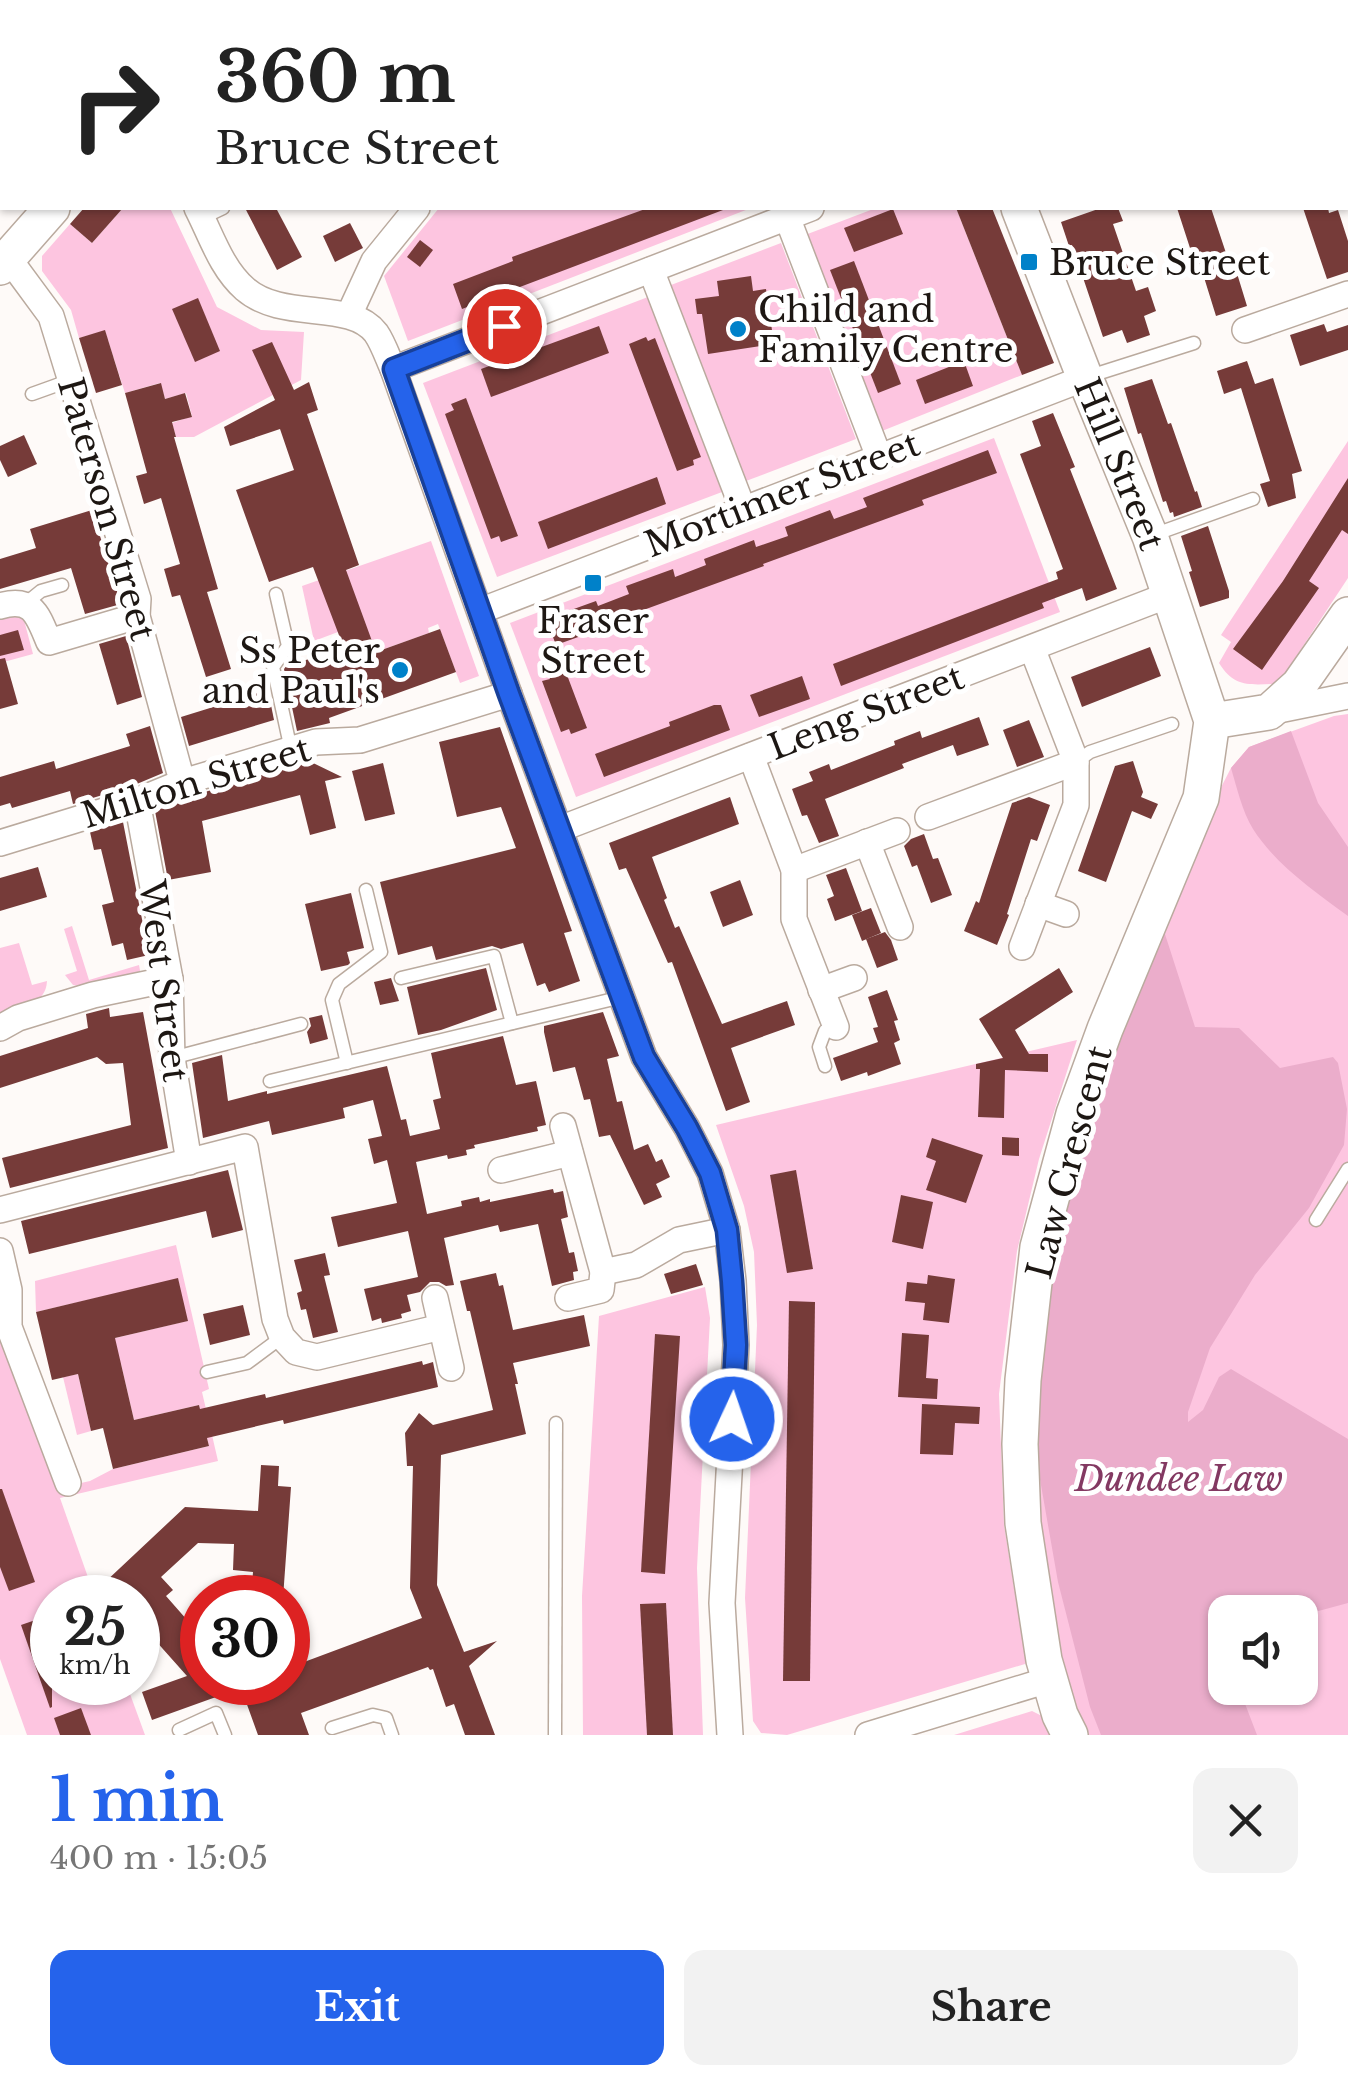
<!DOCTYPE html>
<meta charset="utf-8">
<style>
body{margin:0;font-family:"Libre Baskerville",serif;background:#f2f2f2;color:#222;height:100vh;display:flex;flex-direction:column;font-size:38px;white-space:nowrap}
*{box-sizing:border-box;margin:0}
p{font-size:32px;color:#767676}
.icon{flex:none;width:55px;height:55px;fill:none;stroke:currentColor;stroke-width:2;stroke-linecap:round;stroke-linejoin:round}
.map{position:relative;height:1735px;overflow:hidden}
.panel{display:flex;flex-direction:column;background:#fff;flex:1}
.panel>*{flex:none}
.guide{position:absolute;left:0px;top:0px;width:1350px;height:210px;box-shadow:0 2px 8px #0004;background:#fff;color:#222;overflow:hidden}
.buttons{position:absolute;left:1208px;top:1595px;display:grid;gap:20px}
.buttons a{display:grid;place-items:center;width:110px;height:110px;border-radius:20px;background:#fff;box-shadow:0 2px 8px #0004;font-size:50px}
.speed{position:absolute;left:30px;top:1575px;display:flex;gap:20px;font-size:50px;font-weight:700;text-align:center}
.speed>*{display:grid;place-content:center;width:130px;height:130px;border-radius:50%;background:#fff;box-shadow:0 2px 8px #0004;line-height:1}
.speed small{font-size:25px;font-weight:400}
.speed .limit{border:15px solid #d22;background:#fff;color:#111}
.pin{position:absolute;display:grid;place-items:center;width:85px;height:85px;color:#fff;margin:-42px;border:5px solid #fff;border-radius:50%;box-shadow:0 2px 10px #0007}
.me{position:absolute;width:110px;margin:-55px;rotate:3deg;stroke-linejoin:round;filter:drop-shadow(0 0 8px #0008)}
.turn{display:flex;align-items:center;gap:35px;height:210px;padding:0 50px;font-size:45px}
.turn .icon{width:130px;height:130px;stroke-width:2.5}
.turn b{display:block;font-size:70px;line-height:85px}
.round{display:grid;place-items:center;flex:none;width:105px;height:105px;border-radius:20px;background:#f2f2f2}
.summary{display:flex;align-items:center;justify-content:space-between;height:170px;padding:0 50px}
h1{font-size:60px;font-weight:700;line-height:75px;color:#2563eb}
.primary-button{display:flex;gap:20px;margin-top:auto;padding:20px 50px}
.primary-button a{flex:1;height:115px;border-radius:20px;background:#2563eb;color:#fff;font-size:40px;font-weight:700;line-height:115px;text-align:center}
.primary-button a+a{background:#f2f2f2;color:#222}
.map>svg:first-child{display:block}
.green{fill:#fdc5e0;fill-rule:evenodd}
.forest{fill:#ebadcb}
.building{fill:#763b39}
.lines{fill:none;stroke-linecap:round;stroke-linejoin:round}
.lane-casing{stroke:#baaa9e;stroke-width:15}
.street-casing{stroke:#baaa9e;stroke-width:28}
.secondary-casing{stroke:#baaa9e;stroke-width:38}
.lane{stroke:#fff;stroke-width:12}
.street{stroke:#fff;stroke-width:25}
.secondary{stroke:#fff;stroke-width:35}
.route-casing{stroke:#184099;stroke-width:25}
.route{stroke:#2563eb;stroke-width:18}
.poi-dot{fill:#0081c9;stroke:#fff;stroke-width:4}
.labels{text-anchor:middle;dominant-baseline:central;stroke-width:10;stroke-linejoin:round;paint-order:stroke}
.poi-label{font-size:35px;fill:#1d1713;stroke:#fff;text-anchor:start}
.street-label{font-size:35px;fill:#1d1713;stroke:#fff}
.park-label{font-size:35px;font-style:italic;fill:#833962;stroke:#fff}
</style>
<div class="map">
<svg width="1348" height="1735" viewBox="0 0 1348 1735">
<rect width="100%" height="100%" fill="#fefaf8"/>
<g class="green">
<polygon points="123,208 170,208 217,307 261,330 304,332 301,380 194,437 176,437 172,423 192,416 186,393 165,399 160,383 125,393 105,331 79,338 71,310 42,271 42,256 70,224 92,243"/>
<polygon points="439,208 751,208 408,341 384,276"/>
<polygon points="876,208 956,208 1022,375 882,431 805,235"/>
<polygon points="781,243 856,439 746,481 671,285"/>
<polygon points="648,297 722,492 497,577 423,383"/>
<polygon points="994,438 1060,612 576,797 510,623"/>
<path d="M1348 441V578L1278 684C1251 684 1235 689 1219 663L1231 642 1221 635Z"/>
<polygon points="431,541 479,676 460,683 438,624 428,628 429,633 376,652 338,632 314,641 302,586"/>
<polygon points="13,615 24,620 33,654 0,663 0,619"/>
<path d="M1348 714V1735H1088L1069 1695 1052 1632 1040 1537 1038 1468 1078 1154 1214 801 1231 768 1249 747 1334 716ZM1225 1612H1300V1688H1225Z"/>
<polygon points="72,926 89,980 139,965 141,976 84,987 73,985 65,975 77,971 64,929"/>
<path d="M19 943 32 985 47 981C46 1005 19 1010 0 1019V948Z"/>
<polygon points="1077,1040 1039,1159 1017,1251 999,1394 1004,1525 1014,1588 1031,1655 1030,1660 1025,1664 787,1735 761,1733 753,1721 745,1598 757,1325 754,1252 744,1206 716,1125"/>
<polygon points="176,1245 209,1389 202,1392 218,1461 60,1498 95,1597 52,1598 52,1682 126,1683 145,1735 27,1735 0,1659 0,1296 63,1487 90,1481 113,1469 209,1446 199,1405 134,1420 121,1364 90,1344 187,1321 178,1279 36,1312 35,1281"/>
<polygon points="705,1287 710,1318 697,1568 703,1735 583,1735 582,1596 599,1316"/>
<polygon points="78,1374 91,1431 77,1435 63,1377"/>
<polygon points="1032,1711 1044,1717 1051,1735 954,1735"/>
</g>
<g class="forest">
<path d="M1291 731 1318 803 1348 847V916C1314 891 1276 865 1253 829 1242 811 1237 788 1231 768L1249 747Z"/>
<polygon points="1163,928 1195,1027 1239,1028 1280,1068 1333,1057 1338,1063 1347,1109 1344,1145 1309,1208 1255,1275 1210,1348 1188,1412 1188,1422 1203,1410 1219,1377 1231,1369 1348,1439 1348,1603 1300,1616 1300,1612 1225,1612 1225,1688 1239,1688 1257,1735 1101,1735 1090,1707 1058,1582 1038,1468 1037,1384 1044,1312 1056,1246 1099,1078"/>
</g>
<g class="building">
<polygon points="84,208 123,208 92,243 70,224"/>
<polygon points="245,208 276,208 302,257 277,270"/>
<polygon points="648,208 723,208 723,210 462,309 453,284 513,261 512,257"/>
<polygon points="956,208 992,208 1054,363 1022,375"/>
<polygon points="1101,208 1118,208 1123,221 1113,224 1136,291 1148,287 1156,311 1144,316 1150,335 1127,343 1122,330 1103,337 1072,245 1069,246 1061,222"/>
<polygon points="1177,208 1211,208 1228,259 1232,257 1247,306 1216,316 1198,258 1196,258 1193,248 1190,248"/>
<polygon points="1303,208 1328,208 1329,213 1338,210 1348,241 1348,272 1327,279"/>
<polygon points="893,209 903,234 854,252 844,228"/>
<polygon points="350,223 363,248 335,262 323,236"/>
<polygon points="420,240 433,250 420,267 407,257"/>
<polygon points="854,261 901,384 878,393 830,270"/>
<polygon points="751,276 753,291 766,289 774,344 708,354 702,314 697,314 695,299 719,296 717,281"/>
<polygon points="198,298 220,351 195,362 172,309"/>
<polygon points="1324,324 1327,332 1348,325 1348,350 1300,366 1290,335"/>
<polygon points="599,326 609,353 491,397 481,369"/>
<polygon points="105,330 122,385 96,393 79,338"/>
<polygon points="646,337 648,341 655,338 701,457 693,460 694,465 677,471 629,344"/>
<polygon points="272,342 294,390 309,382 318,410 307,414 359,565 346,570 376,652 440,629 456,672 329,718 330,723 297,731 284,669 288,664 345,651 313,567 269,582 236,490 294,470 280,429 230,446 224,427 275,400 252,350"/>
<polygon points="964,361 973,386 925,404 916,380"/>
<polygon points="1247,361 1255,384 1273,378 1302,471 1292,474 1296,498 1268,507 1260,484 1270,481 1241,388 1224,394 1217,371"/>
<polygon points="1152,379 1168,424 1171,423 1195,492 1197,491 1202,507 1174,517 1173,512 1170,513 1166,501 1163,502 1141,433 1138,434 1124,388"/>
<polygon points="161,383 165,399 185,393 192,417 172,422 176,437 174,437 218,589 207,592 231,669 206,677 180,595 172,597 164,569 180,564 161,498 144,504 136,476 147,473 125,393"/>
<polygon points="466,398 518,536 501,542 499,536 491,539 445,414 454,410 451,404"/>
<polygon points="1053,413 1075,467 1070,469 1117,589 1086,601 1082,588 1042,603 1044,608 841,686 833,664 1058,579 1056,572 1063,569 1020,454 1041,446 1032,421"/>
<polygon points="24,435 37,464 8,477 0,460 0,446"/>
<polygon points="988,450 997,473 922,500 924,505 763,564 764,566 605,624 606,627 556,645 546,619 596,601 598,606 629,594 626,586 673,569 675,577 706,565 704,559 754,540 756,547 788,536 785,527 830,510 834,519 867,507 863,498"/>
<polygon points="657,477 666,504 548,549 538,522"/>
<polygon points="1348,478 1348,534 1342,530 1309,581 1319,588 1262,670 1233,649 1283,581"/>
<polygon points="92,510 121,604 85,614 71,568 0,589 0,559 36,548 30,529"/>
<polygon points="1208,526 1229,591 1229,598 1200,607 1189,572 1192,571 1181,536"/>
<polygon points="18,630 24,650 0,656 0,635"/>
<polygon points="126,636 142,697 117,705 99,644"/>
<polygon points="1150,647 1161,676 1082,707 1071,677"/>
<polygon points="5,658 18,704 0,709 0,659"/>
<polygon points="564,667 587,728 571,734 569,729 561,732 542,681 550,679 548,674"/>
<polygon points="802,676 810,699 759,717 750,695"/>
<polygon points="268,690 274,720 189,746 181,717"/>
<polygon points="714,705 721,705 730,730 604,777 595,754 670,726 669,722"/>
<polygon points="979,717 989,745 957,756 953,745 902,764 904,768 825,799 839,836 819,843 807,815 802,816 792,789 813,781 809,772 829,764 831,770 895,745 894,741 920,731 922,738"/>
<polygon points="1029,720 1044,757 1017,767 1003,730"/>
<polygon points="150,726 163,773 132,786 73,804 70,791 12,808 10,803 0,806 0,777 54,761 56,769 130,746 126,734"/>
<polygon points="500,727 572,931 564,933 580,981 549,992 545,983 537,986 523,943 501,949 492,946 436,960 432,946 398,955 380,882 516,848 501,807 457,817 439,742"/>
<polygon points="309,761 342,777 325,781 336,828 310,835 300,795 202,821 211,872 168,880 155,811 188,797"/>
<polygon points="1133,761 1143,792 1141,797 1158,804 1151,819 1132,811 1106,882 1078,871 1115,766"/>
<polygon points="383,763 395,814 365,821 352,771"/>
<polygon points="730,797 739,824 652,857 667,898 664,900 675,928 679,926 722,1024 787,1001 795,1025 731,1048 750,1102 726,1111 672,962 668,963 626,868 619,870 609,843"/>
<polygon points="1029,797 1050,805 1037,841 1031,839 1007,914 1009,915 997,945 964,931 976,901 979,903 1012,803"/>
<polygon points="123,822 149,955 127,960 123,943 112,946 102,905 114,902 101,849 94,850 90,832"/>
<polygon points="924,834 933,859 938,858 952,895 931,903 917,865 912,867 904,846 911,839"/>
<polygon points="38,867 47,897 0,911 0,878"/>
<polygon points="846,868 862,911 835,921 827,899 834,896 826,875"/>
<polygon points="740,880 753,915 723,927 710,892"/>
<polygon points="351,893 364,948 347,952 350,963 348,965 321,971 305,904"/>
<polygon points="871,908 881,933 862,941 852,915"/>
<polygon points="885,932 891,940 898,960 877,968 866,939"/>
<polygon points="486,968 497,1010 441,1030 418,1035 407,987"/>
<polygon points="1059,968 1073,992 1015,1030 1029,1054 1048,1054 1048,1072 1005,1070 1004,1118 978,1117 980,1069 976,1069 976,1064 1003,1058 979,1019"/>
<polygon points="391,978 399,1001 380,1005 374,982"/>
<polygon points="887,990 898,1020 894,1021 900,1040 894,1043 901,1064 868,1076 867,1072 841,1081 833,1058 878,1042 873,1028 878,1027 868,997"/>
<polygon points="109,1008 110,1017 143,1012 168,1148 10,1188 2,1158 131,1125 123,1063 106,1064 97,1057 0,1088 0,1056 88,1028 86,1014"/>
<polygon points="603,1012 619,1056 607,1059 617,1102 622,1101 634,1150 648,1144 656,1162 662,1159 670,1177 656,1184 662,1197 644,1205 610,1135 599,1137 590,1099 584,1100 575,1067 553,1072 544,1032 544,1026"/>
<polygon points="322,1015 328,1039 310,1044 307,1032 311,1026 309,1018"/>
<polygon points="503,1036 516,1085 536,1081 546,1125 537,1127 538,1131 474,1145 475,1148 466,1150 467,1155 448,1159 447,1155 416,1162 427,1214 462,1206 461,1201 479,1197 480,1202 490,1199 490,1202 553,1189 554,1193 563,1191 568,1217 561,1219 569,1253 574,1252 578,1271 573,1272 574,1280 552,1286 538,1224 500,1232 498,1225 444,1238 454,1285 446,1286 439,1282 430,1282 420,1292 407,1295 411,1311 401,1314 402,1318 382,1323 381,1318 372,1321 364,1289 418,1277 408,1231 338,1247 331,1217 397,1203 387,1160 374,1164 368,1139 382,1136 373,1100 343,1108 345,1118 272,1135 269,1121 203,1138 192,1063 222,1055 228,1101 267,1091 267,1094 387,1066 401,1120 406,1119 410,1136 440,1129 433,1100 441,1098 431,1053"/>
<polygon points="1002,1137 1019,1138 1019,1156 1002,1155"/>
<polygon points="932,1138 983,1155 966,1203 926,1190 936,1161 926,1157"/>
<polygon points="228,1170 243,1230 212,1238 206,1211 29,1254 21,1221"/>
<polygon points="796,1170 813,1269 787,1273 770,1175"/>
<polygon points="901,1195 933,1202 923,1249 892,1242"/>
<polygon points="325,1253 330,1275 324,1276 338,1332 313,1338 306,1309 301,1310 297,1293 302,1291 294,1260"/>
<polygon points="696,1264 703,1285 671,1294 664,1274"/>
<polygon points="496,1273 499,1286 503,1285 513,1330 584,1315 590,1346 513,1363 518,1384 515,1384 526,1434 441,1455 437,1585 464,1652 497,1641 469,1666 495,1735 465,1735 454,1704 446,1707 433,1669 430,1670 428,1667 301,1713 309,1735 258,1735 241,1688 152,1720 142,1692 187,1676 138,1621 138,1598 115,1598 103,1584 185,1507 258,1511 261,1465 279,1466 278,1486 291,1487 283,1598 251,1598 253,1572 233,1570 234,1544 198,1543 161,1577 173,1590 166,1596 202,1637 202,1682 288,1682 288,1668 422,1618 410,1588 413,1466 407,1466 405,1433 419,1413 433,1425 493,1410 470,1311 467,1311 460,1281"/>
<polygon points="928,1275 955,1279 949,1323 923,1320 925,1303 905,1301 907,1282 927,1284"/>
<polygon points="178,1278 188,1321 115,1338 134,1420 199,1405 200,1409 265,1394 266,1398 422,1361 423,1365 433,1362 438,1387 284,1424 283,1420 207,1438 209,1446 113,1469 103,1428 91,1431 78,1374 52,1380 36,1312"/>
<polygon points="789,1301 815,1302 810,1681 783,1681"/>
<polygon points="243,1305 250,1335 210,1345 203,1314"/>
<polygon points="902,1333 929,1335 926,1378 938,1379 937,1399 898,1397"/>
<polygon points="655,1334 680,1336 665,1574 641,1572"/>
<polygon points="922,1404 980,1407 979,1424 955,1423 953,1455 920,1454"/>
<polygon points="0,1489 2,1489 35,1582 9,1591 0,1567"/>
<polygon points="666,1603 673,1735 647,1735 640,1604"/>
<polygon points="47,1616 52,1631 52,1707 50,1708 21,1625"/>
<polygon points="81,1708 91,1735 60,1735 54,1718"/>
</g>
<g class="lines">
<g class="lane-casing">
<g id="lane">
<polyline points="381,0 382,2"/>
<polyline points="352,2 355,0"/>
<polyline points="202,218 223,208"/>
<polyline points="1087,377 1194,343"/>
<polyline points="32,394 71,380"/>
<polyline points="1153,535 1253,499"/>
<polyline points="276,594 288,646 273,667 291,750"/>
<polyline points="25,604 41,591 62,585"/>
<polyline points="1076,762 1090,752 1172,724"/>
<polyline points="401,978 494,956 512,1023"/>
<polyline points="172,1058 301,1024"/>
<polyline points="347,1063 332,1000 339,984 381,952 366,890"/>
<polyline points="825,1066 819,1047 825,1031 836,1027"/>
<polyline points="270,1081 622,997"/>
<polyline points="1316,1220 1348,1169"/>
<polyline points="207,1372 247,1363 282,1337"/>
<polyline points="332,1728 373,1715 386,1718 392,1735"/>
<polyline points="179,1730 216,1713 225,1735"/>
<polyline points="555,1735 556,1423"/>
</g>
</g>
<g class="street-casing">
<g id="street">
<polyline points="49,0 52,2"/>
<polyline points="742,0 743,2"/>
<polyline points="27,2 29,0"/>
<polyline points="582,2 584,0"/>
<polyline points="0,33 2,30"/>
<polyline points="0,108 2,105"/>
<path d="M197 208C211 235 221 268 245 289 283 322 350 299 376 333 383 343 388 358 393 369L509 694 644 1057 687 1128 710 1173 727 1230 733 1281 736 1345 722 1603 730 1735"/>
<polyline points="787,217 879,457"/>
<polyline points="9,259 51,316 138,599 137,616 179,770"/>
<polyline points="651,270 743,509"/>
<polyline points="349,315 374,261 417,208"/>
<polyline points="1245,330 1348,294"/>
<polyline points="393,369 811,208"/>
<path d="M0 606C33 596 38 616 49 642L137 616"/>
<polyline points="480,611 1085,378"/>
<polyline points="1269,712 1348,696"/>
<polyline points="751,756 794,870 794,919 836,1027"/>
<polyline points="137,801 170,979 172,1058 189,1162"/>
<polyline points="928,817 1076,762"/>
<polyline points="560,829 1171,594"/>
<polyline points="867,842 900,927"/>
<polyline points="0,843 137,801 183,782 316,742 360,740 509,694"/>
<polyline points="794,870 897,831"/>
<polyline points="1038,904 1066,914"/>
<polyline points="1022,947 1076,805 1076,762 1032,648"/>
<polyline points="821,990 854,978"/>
<polyline points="0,1028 18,1018 93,995 170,979"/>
<polyline points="563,1126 603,1272 601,1290 568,1298"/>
<polyline points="501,1170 570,1153"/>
<polyline points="0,1210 245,1147 275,1319 282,1337 296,1352 317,1357 441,1327"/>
<polyline points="0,1251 9,1290 9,1327 68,1483"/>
<polyline points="603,1272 636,1265 679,1240 727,1230"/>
<polyline points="435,1298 451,1368"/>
<polyline points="868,1735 1048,1680"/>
</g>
</g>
<g class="secondary-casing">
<g id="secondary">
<polyline points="941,0 942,2"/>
<polyline points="1248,0 1249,2"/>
<polyline points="210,2 212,0"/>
<polyline points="1348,150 1348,151"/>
<path id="s1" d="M1019 208 1085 378 1150 536 1212 721 1201 798 1105 1029 1074 1114 1038 1247 1023 1380 1020 1444 1023 1523 1044 1660 1060 1715 1070 1735"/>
<polyline points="0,267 52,208"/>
<polyline points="1212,721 1269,712 1299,685 1348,615"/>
</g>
</g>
<use href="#lane" class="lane"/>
<use href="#street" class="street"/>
<use href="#secondary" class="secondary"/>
</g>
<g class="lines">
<g class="route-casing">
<polyline id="route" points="504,326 394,369 509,694 644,1057 687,1128 710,1173 727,1230 732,1281 736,1345 732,1419"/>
</g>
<use href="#route" class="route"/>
</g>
<g class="poi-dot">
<rect x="1019" y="252" width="20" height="20" rx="5"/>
<circle cx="738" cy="329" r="10"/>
<rect x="583" y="573" width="20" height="20" rx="5"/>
<circle cx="400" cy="670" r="10"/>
</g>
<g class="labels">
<g class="poi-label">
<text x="1049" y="262">Bruce Street</text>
<text x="758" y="309">Child and<tspan x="758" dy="40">Family Centre</tspan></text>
<text x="593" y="620" text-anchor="middle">Fraser<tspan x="593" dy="40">Street</tspan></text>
<text x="380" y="650" text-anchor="end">Ss Peter<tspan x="380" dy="40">and Paul's</tspan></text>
</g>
<g class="street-label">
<text stroke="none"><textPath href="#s1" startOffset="275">Hill Street</textPath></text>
<text transform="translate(782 494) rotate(-21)">Mortimer Street</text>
<text transform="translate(107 509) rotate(74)">Paterson Street</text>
<text transform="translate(866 712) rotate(-21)">Leng Street</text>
<text transform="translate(196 782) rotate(-17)">Milton Street</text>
<text transform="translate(164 981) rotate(83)">West Street</text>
<text transform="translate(1069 1162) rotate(-75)">Law Crescent</text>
</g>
<g class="park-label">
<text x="1179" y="1478">Dundee Law</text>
</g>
</g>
</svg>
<div class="buttons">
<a><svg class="icon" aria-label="sound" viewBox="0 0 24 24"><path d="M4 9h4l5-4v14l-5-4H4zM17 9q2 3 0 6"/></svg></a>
</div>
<div class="speed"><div>25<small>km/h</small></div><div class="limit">30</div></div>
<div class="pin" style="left:504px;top:326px;background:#d93025"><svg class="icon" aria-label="arrive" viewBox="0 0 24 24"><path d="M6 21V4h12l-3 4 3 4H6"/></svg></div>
<svg class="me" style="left:732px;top:1419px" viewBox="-20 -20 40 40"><circle r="17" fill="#2563eb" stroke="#fff" stroke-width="3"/><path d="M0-11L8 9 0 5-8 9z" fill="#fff"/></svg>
<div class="guide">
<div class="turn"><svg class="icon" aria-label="right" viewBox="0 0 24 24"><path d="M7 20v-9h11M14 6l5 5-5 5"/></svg><div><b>360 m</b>Bruce Street</div></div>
</div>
</div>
<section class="panel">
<div class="summary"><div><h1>1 min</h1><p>400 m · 15:05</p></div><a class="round"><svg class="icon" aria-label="close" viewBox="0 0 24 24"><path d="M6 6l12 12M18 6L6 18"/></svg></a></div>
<div class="primary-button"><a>Exit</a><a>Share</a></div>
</section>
